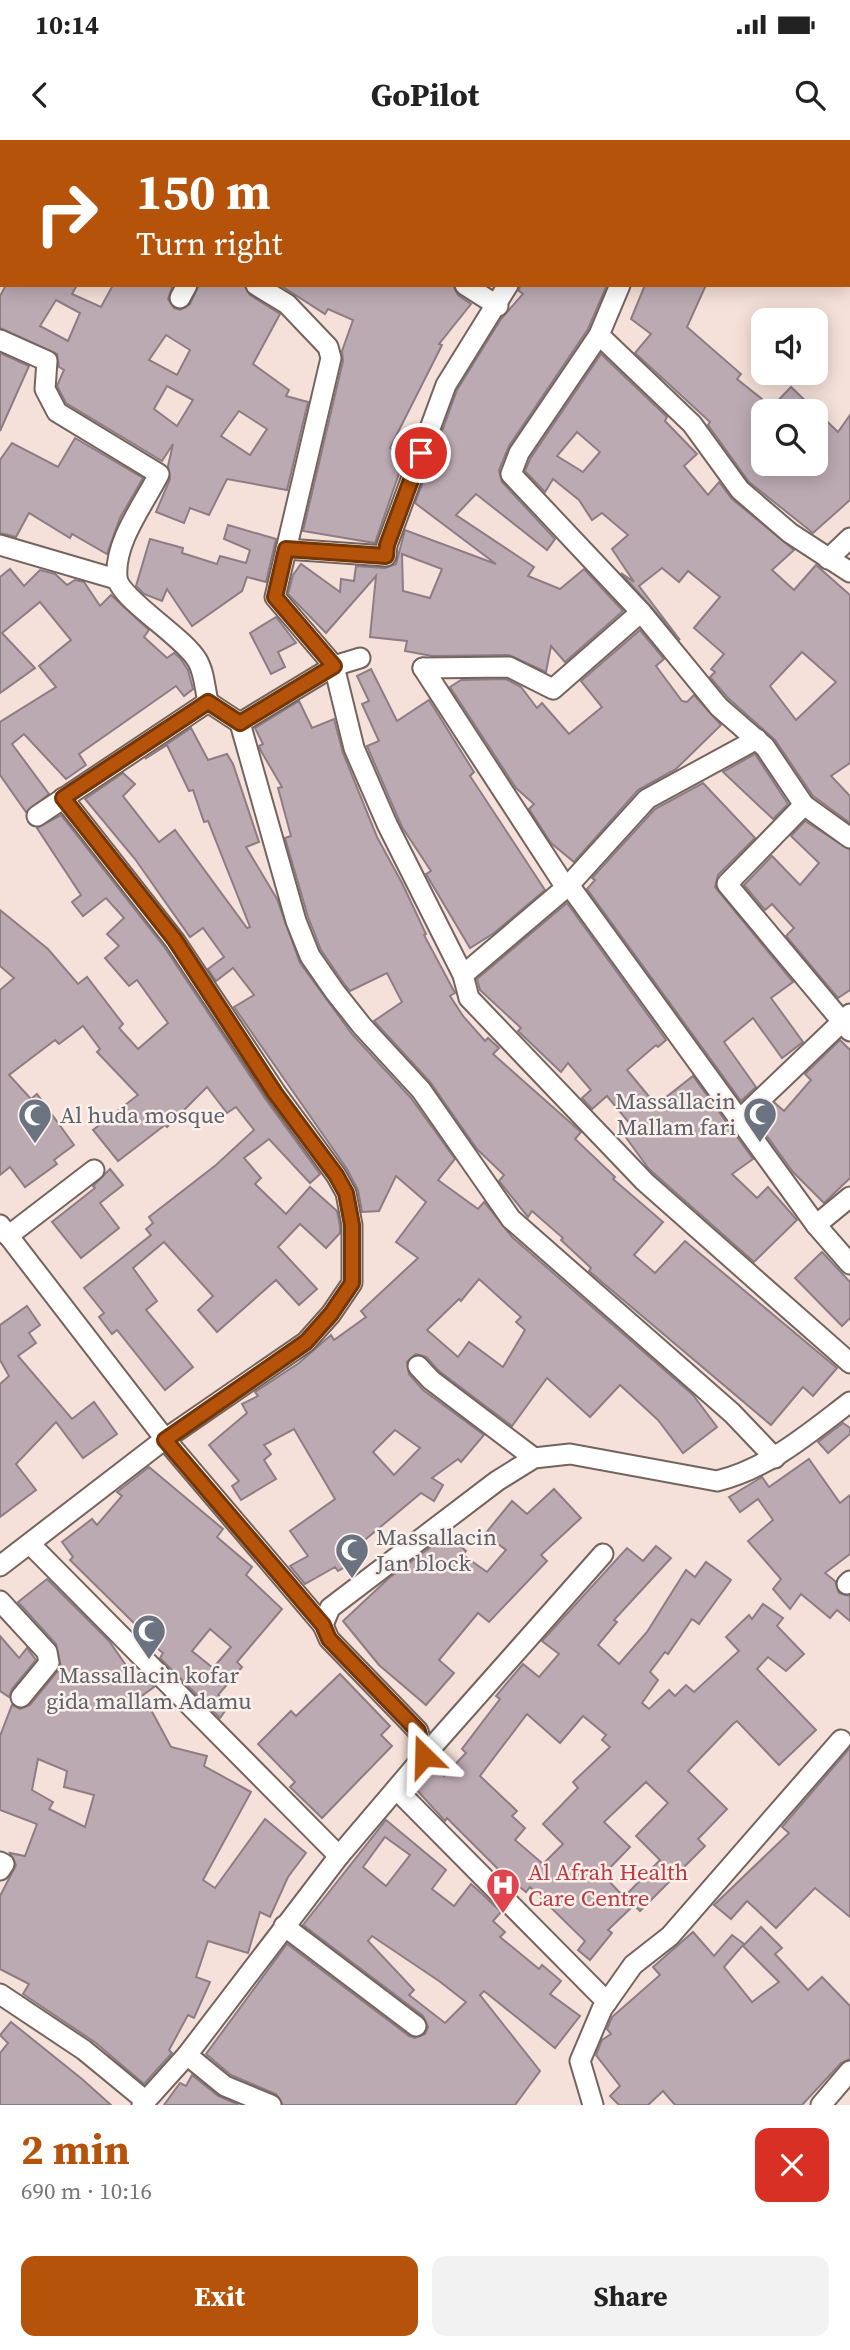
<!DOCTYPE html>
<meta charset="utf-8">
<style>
body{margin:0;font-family:"Source Serif 4",serif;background:#f2f2f2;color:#222;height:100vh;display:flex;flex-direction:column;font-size:26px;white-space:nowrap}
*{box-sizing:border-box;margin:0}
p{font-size:23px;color:#767676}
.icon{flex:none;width:38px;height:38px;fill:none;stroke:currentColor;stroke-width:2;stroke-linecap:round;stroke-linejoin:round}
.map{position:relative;height:1965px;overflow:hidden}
.side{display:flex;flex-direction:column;background:#fff;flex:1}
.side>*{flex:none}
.hud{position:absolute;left:0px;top:0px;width:850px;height:147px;box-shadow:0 4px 18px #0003;background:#b45309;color:#fff;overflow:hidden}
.tools{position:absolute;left:751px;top:168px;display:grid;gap:14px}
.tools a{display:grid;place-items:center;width:77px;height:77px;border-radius:14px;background:#fff;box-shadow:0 4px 18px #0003;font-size:35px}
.pin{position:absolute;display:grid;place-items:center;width:60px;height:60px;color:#fff;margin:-30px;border:4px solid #fff;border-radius:50%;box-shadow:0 2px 7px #0007}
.me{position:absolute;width:77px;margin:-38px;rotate:338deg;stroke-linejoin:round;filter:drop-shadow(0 0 5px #0008)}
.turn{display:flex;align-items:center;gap:24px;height:147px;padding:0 21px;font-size:32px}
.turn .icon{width:91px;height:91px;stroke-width:2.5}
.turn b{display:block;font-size:49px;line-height:60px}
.round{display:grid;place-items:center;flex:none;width:74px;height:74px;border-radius:14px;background:#f2f2f2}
.summary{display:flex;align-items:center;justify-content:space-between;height:119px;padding:0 21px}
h1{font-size:42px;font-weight:700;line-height:52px;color:#b45309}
.button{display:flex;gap:14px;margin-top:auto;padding:14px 21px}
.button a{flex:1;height:80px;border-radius:14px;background:#b45309;color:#fff;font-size:28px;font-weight:700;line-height:80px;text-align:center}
.button a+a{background:#f2f2f2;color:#222}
.status{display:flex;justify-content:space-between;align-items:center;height:49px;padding:0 35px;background:#fff;direction:ltr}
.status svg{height:19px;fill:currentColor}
header{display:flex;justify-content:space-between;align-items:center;height:91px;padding:0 21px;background:#fff;font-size:32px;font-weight:700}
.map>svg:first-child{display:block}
.building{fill:#bcaab3;stroke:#8d7c84;stroke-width:2;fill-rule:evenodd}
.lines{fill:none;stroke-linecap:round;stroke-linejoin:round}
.minor-casing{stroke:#75645d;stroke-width:23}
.minor{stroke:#fff;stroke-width:19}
.route-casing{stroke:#753606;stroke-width:18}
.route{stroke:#b45309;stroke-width:12}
.labels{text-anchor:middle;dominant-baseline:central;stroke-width:5;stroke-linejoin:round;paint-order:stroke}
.worship-label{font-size:23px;fill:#5b616d;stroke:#fcf0eb;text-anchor:start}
.health-label{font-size:23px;fill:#be3a42;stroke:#fcf0eb;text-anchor:start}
</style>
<div class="status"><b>10:14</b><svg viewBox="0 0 49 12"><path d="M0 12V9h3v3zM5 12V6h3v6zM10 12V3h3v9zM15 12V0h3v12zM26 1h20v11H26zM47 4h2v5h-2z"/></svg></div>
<header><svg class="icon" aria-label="back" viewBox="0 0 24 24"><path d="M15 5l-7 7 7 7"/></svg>GoPilot<svg class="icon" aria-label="search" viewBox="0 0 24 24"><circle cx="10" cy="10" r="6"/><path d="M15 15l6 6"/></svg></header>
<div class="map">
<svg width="850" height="1965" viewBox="0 0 850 1965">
<rect width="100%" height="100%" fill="#f5e1d9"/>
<g class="building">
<path d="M6 145H77L72 154 101 167 113 145H173L168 159 174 168 180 170 190 164 199 145H244L250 155 280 174 253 224 289 250 286 256 308 262 287 350 227 339 209 375 190 368 184 383 156 372 170 339 168 326 173 304 162 321 66 263 57 246 64 230 59 227 57 214 0 188V156ZM56 160 80 173 68 201 40 186ZM166 195 190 210 177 235 149 220ZM167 246 193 260 177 286 154 269ZM239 271 267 289 250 315 221 296Z"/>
<polygon points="280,145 453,145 458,155 471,164 439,204 442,205 390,308 394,311 415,287 375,403 303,391 343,221 342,211 353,180 328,169 325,174"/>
<path d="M520 145H607L588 189 509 306 499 330 502 342 555 399 547 410 476 354 456 375 534 427 528 436 560 449 584 429 623 471 565 522 551 506 546 532 509 515 432 516 405 511 407 501 370 497 376 436 326 493 288 454 293 435 301 424 340 452 341 439 354 441 356 426 385 428 396 424 405 390 496 424 415 363 433 315 445 301 440 297 457 250 501 179 523 154 519 151ZM402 414 442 429 430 458 403 451Z"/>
<path d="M645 145H706L687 187 741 234 737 239 772 267 791 247 838 292 850 275V360L813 393 749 342 708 285 710 282 635 213 651 194 631 179ZM763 271H816V324H763V312L757 307 763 299Z"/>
<polygon points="0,213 29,226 0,291"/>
<path d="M601 214 667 277 665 281 697 314 684 326 708 355 719 342 732 359 794 410 772 430 794 450 816 425 850 455V623L831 636 850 656V683L813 656 775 600 728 558 710 537 715 532 711 529 724 514 694 488 720 457 688 431 679 442 662 428 639 446 680 500 621 433 634 442 612 409 628 395 602 373 592 380 579 360 553 339 545 352 525 331 530 319ZM577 292 600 312 583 332 557 316ZM802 512 836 542 796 580 770 546Z"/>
<polygon points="75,298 143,338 120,378 107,414 72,394 70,398 29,373 16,397 0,393 0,320 12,303 58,327"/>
<polygon points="228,385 276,399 266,442 247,437 242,451 192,486 167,449 162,461 144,454 136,446 150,399 183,408 182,413 217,424 220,416 246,423 250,410 224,399"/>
<polygon points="10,429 24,446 40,430 55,434 67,445 75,440 84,442 100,466 111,455 149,490 144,497 167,518 174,513 180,518 188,530 193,549 184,556 176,546 79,614 86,625 66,639 24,594 12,604 49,654 26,672 0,635 0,582 56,547 39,526 71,500 40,462 2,493 35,528 0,553 0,437"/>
<polygon points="276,477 296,503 278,512 285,527 271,534 250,493"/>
<polygon points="640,490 664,519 656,526 682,561 687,562 694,555 721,585 676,629 638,650 574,722 551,703 529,669 534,664 516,648 450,547 461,540 506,539 521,547 537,568 542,563 569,594 602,567 581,541"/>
<polygon points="371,529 397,581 429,560 474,632 470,636 545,750 494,793 470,808 426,734 431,731 402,687 367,606 379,601 362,564 369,561 357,536"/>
<polygon points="299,561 312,588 334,579 343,613 377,697 402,743 426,794 424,795 455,853 450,856 463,876 485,901 488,898 499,908 493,914 581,992 575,999 615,1037 613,1039 663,1082 634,1115 655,1133 685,1101 837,1228 813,1256 803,1247 771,1285 589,1131 591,1128 561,1100 563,1098 532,1071 528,1077 499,1041 504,1035 477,1009 430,942 374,881 402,862 387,833 350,851 345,845 321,810 308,777 285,698 291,696 278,648 282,647 261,611 259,606 263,604 255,588"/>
<path d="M191 588 208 620 227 614 233 624 259 702 246 707 277 759 300 823 352 894 411 958 455 1019 438 1040 478 1069 484 1062 512 1097 693 1255 717 1287 683 1313 658 1280 620 1245 590 1277 547 1238 512 1286 439 1231 426 1217 416 1214 407 1222 409 1234 423 1250 484 1295 461 1322 458 1319 432 1338 443 1345 434 1361 421 1353 354 1409 360 1419 338 1431 335 1427 305 1444 290 1426 308 1416 290 1391 335 1359 294 1289 264 1305 271 1314 264 1320 276 1339 241 1360 232 1346 239 1341 209 1305 247 1273 242 1264 258 1256 255 1252 299 1223 331 1195 334 1200 366 1177 361 1171 418 1118 396 1102 426 1062 396 1036 379 1071 362 1072 358 1050 347 1029 234 867 254 855 233 828 216 841 208 829 224 817 203 788 190 797 135 719 85 659 123 633 135 644 123 656 159 702 175 690 247 788 250 787 208 681 204 682 193 650 189 651 167 605 145 619ZM479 1139 521 1177 516 1182 525 1190 503 1227 469 1202 458 1217 427 1190 459 1159 461 1161ZM395 1290 420 1308 394 1335 373 1312Z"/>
<polygon points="755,614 788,664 773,679 723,632"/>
<polygon points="703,643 755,698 718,735 715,747 793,842 771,858 803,902 782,918 753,878 724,902 756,947 741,961 587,749 595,740 592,738 655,669"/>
<polygon points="61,675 165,808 266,960 320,1034 310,1043 269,999 244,1018 261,1038 255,1044 286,1074 310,1047 337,1071 340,1086 340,1093 326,1108 300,1084 278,1107 317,1149 299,1165 276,1140 217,1192 198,1170 213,1156 164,1102 133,1128 157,1161 146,1170 193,1227 165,1250 117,1190 112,1194 99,1177 104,1173 84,1148 151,1095 146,1089 153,1083 149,1077 216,1025 254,990 236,967 227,973 207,947 167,987 165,985 118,1021 93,990 138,955 97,912 100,909 83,886 59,904 55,900 9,935 31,959 37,954 74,1005 54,1020 57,1024 25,1047 10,1027 0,1035 0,850 14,838 0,826 0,770 48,809 78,844 87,837 123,884 119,888 138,909 168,883 137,840 129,846 105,818 119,806 107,794 124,778 106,758 83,776 72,762 81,755 37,688"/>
<polygon points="805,681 850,710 850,850 838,858 786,796 794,788 772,764 765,770 744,745 772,716 800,745 819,723 791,696"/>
<polygon points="567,763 666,900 658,907 656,905 627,930 656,965 693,936 753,1019 732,1034 757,1058 768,1047 797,1080 754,1122 649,1029 622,992 631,985 607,956 592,969 582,958 591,950 568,923 561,932 518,891 521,888 480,850 477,839"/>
<polygon points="840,900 850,910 850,1038 824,1063 793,1032 756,981 775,963 784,971 811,940 805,934"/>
<polygon points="110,1029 123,1045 100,1063 119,1088 81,1118 52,1082 95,1048 93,1046"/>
<polygon points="822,1112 850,1142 850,1178 842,1186 795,1138"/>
<polygon points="27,1166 40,1185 29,1193 36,1203 18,1216 72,1279 94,1262 117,1294 83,1318 56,1282 16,1324 36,1350 0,1377 0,1244 9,1236 0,1220 0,1185"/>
<polygon points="843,1283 850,1288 850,1294 828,1313 818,1302"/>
<polygon points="809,1319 840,1363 850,1355 850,1414 825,1433 835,1441 839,1453 850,1456 850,1481 837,1470 830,1478 801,1454 790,1469 773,1449 781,1439 748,1401 773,1380 758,1359 740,1372 729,1357 762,1337 769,1347"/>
<path d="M149 1327 223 1389 217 1397 252 1427 246 1435 282 1469 237 1522 242 1527 218 1555 230 1564 220 1578 160 1518 163 1513 137 1492 140 1489 70 1420 73 1417 62 1402 92 1379 97 1385 122 1356 117 1352ZM210 1489 231 1507 213 1528 192 1511Z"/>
<polygon points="554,1349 581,1378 541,1415 547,1421 489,1482 478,1473 439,1520 454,1533 426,1565 379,1525 343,1481 389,1438 447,1395 466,1411 463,1415 487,1432 506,1410 485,1394 512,1361 527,1374"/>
<path d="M656 1406 671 1418 614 1480 617 1482 598 1505 619 1524 647 1492 686 1430 695 1437 706 1422 731 1440 699 1484 692 1479 668 1514 665 1512 650 1532 658 1540 642 1563 649 1569 669 1550 675 1556 686 1545 694 1552 739 1511 726 1497 749 1475 752 1479 763 1464 783 1478 777 1486 804 1514 786 1531 768 1517 757 1529 816 1590 779 1625 737 1581 733 1584 688 1631 727 1669 698 1699 705 1706 640 1771 634 1765 608 1790 612 1793 590 1820 578 1810 585 1801 530 1747 526 1752 500 1731 447 1678 445 1681 414 1647 432 1625 444 1636 466 1613 462 1609 500 1559 496 1556 523 1524 539 1537 559 1514 542 1501 627 1408 643 1421ZM527 1574 560 1603 583 1576 606 1595 602 1600 610 1607 573 1642 578 1648 543 1684 563 1704 543 1724 515 1700 525 1688 512 1676 517 1671 480 1636ZM646 1642 668 1663 636 1696 660 1720 624 1757 603 1735 630 1707 604 1682Z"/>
<path d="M47 1439 109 1501 139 1544 145 1537 154 1547 143 1555 171 1607 207 1616 204 1626 251 1652 203 1740 215 1748 265 1679 306 1713 288 1737 270 1777 260 1772 248 1813 208 1801 196 1837 210 1842 194 1878 188 1875 169 1910 172 1913 144 1944 96 1903 23 1854 29 1844 0 1829V1756L16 1725 10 1713 25 1716 37 1684 0 1670V1596L12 1565 20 1569 30 1565 61 1527 56 1504 18 1462ZM38 1619 67 1631 64 1647 94 1655 85 1687 49 1669 53 1662 32 1650Z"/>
<polygon points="0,1496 19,1518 27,1508 36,1520 12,1549 9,1557 0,1551"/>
<polygon points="340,1534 390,1586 381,1595 392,1606 322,1678 290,1647 295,1642 258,1604 291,1571 296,1576"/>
<polygon points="850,1608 850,1777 815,1748 776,1788 747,1761 731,1779 714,1765 789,1693 782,1687"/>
<path d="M386 1680 446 1730 432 1749 454 1766 471 1744 481 1753 501 1772 493 1781 505 1792 500 1797 539 1829 542 1825 561 1841 550 1854 580 1876 555 1908 484 1851 480 1855 540 1931 515 1965H283L276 1954 231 1935 206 1914 287 1804 409 1896 415 1898 425 1894 428 1887 423 1876 303 1785ZM385 1697 410 1715 386 1746 363 1727ZM372 1796 439 1841 466 1862 445 1883 409 1855 414 1850 368 1801Z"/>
<polygon points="761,1787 782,1808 775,1814 808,1850 822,1837 850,1866 850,1919 841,1923 802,1965 675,1965 663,1951 648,1965 619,1965 610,1956 620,1946 596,1915 602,1900 611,1894 607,1889 612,1877 660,1835 653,1827 693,1792 714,1816 732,1795 744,1804 724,1827 752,1862 779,1842 743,1806"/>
<polygon points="11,1882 82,1939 111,1965 0,1965 0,1913 8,1903 0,1895"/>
<polygon points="192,1935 218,1956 239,1965 164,1965 180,1943 186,1946"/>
</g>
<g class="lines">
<g class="minor-casing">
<g id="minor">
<polyline points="206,0 209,2"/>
<polyline points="41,2 42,0"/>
<polyline points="164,2 165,0"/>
<polyline points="308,2 308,0"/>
<polyline points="430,2 431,0"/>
<polyline points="563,2 564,0"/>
<polyline points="684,2 685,0"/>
<polyline points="0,111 2,106"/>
<polyline points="256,145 287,164 328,207 331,218 275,457 334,526 354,608 387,684 463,835 469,858 645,1042 850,1223"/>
<polyline points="465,145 498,166"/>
<polyline points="620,145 599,195 519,313 511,334 641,472 719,567 765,607 804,665 850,698"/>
<polyline points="180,158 187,145"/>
<polyline points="599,195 692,284 740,350 790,393 850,432"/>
<path d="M0 200 47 221 45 249 57 272 159 334C144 364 114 402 117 437 118 458 182 495 197 520 204 531 205 549 208 562"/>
<polyline points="0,405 116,439"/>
<polyline points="286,409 386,416 387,405 446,245 508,145"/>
<polyline points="828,419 850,398"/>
<polyline points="423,528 561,740 569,745 816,1085 850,1124"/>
<polyline points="423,528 509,527 553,549 641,472"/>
<polyline points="240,583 296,781 310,816 335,852 362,886 421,950 511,1079 732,1273 775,1318"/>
<polyline points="804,665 727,744 850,891"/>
<polyline points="37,676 208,562 240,583 334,526 360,518"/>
<polyline points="463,835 569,745 647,659 757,599"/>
<polyline points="738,981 850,874"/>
<polyline points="0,1085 165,1299 323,1485"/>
<polyline points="816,1085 850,1057"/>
<polyline points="8,1096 94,1030"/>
<polyline points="418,1226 431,1240 534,1318"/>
<polyline points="31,1405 339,1716"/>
<polyline points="0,1426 165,1299 306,1202 331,1174 352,1143 352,1085 346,1053 336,1035 276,953 175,801 63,658"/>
<polyline points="847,1444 850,1441"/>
<polyline points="0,1461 47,1512 49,1523 21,1557"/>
<polyline points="424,1616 603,1414"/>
<polyline points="397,1650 607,1862"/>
<polyline points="0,1722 4,1724 0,1730"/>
<polyline points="284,1786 416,1886"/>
<polyline points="0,1854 84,1910 146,1961"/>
<polyline points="187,1915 225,1946 271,1965"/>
<path d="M142 1965 187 1915 339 1716 424 1616 418 1591 329 1499 323 1485 330 1468 497 1341 534 1318 570 1314 717 1341C769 1328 808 1294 850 1262"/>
<polyline points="593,1965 580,1921 602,1869 633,1825 670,1796 841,1600"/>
<polyline points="821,1965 850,1931"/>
</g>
</g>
<use href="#minor" class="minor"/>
</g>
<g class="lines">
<g class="route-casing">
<polyline id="route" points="421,313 387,405 386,416 286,409 275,457 334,526 240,583 208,562 63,658 175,800 275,953 336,1035 346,1053 352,1085 352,1143 331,1174 306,1202 165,1300 323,1485 329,1499 418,1591 424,1616"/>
</g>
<use href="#route" class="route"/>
</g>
<defs>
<g id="mosque-pin" transform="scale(1.75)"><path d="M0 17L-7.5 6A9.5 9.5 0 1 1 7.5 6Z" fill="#6b7280" stroke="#fcf0eb"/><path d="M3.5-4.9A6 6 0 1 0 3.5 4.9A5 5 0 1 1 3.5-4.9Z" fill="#fff"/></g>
<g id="hospital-pin" transform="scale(1.75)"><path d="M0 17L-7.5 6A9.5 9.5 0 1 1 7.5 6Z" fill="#e0444e" stroke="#fcf0eb"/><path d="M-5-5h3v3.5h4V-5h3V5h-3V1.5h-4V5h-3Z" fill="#fff"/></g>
</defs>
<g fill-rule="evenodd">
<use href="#mosque-pin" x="760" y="974"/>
<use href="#mosque-pin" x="35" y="975"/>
<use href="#mosque-pin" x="352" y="1410"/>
<use href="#mosque-pin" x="149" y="1491"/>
<use href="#hospital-pin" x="503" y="1745"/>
</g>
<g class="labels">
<g class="worship-label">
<text x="736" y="961" text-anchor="end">Massallacin<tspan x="736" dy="26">Mallam fari</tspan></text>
<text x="60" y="975">Al huda mosque</text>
<text x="376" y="1397">Massallacin<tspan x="376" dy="26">Jan block</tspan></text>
<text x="149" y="1535" text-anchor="middle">Massallacin kofar<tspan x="149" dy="26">gida mallam Adamu</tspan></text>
</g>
<g class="health-label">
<text x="528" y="1732">Al Afrah Health<tspan x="528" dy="26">Care Centre</tspan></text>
</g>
</g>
</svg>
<div class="tools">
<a><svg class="icon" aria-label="sound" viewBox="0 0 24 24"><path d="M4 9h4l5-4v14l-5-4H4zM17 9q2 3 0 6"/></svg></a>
<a><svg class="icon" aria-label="search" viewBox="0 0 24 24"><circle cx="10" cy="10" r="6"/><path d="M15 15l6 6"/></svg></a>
</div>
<div class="pin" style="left:421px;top:313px;background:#d93025"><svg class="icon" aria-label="arrive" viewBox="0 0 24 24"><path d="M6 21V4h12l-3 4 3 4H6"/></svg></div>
<svg class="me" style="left:424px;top:1616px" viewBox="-20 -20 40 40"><path d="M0-17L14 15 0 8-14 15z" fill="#b45309" stroke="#fff" stroke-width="4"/></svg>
<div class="hud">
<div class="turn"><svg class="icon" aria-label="right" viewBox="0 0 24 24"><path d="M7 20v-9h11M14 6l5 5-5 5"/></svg><div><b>150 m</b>Turn right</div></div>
</div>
</div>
<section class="side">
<div class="summary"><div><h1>2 min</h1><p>690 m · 10:16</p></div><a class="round" style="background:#d93025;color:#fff"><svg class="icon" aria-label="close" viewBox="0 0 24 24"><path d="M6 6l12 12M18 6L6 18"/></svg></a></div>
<div class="button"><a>Exit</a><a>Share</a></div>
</section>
